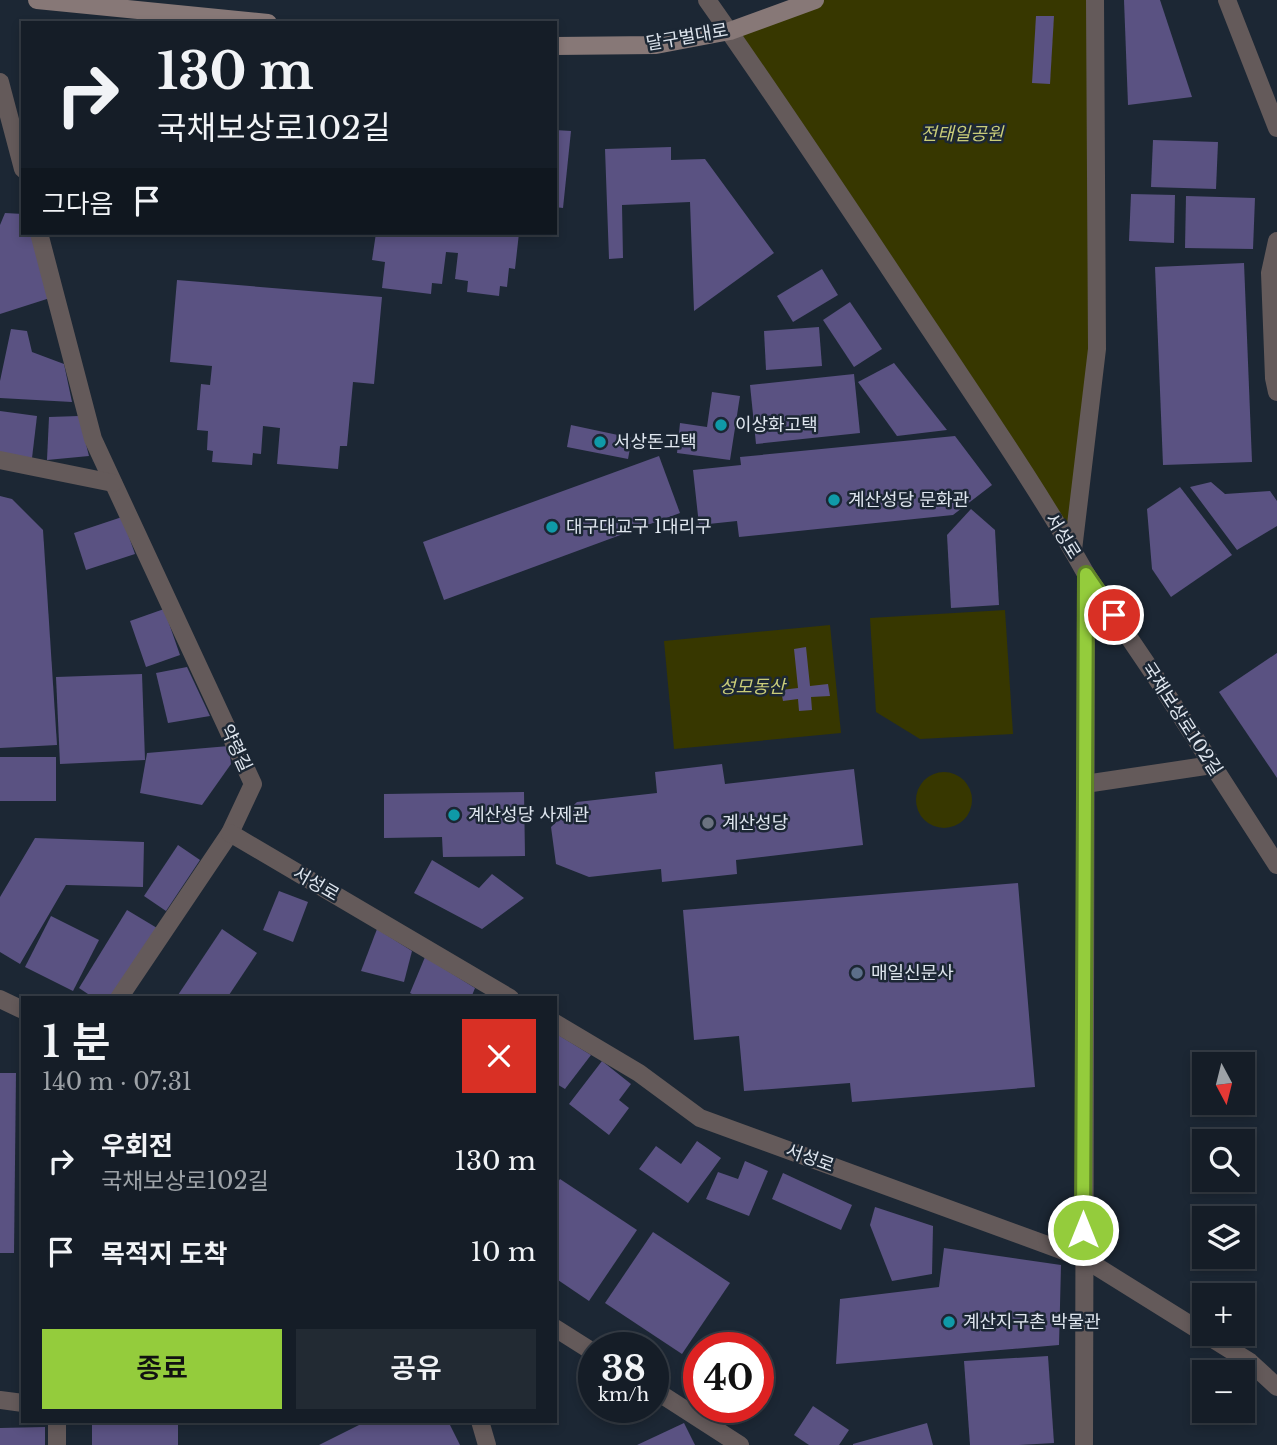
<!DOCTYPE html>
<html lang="ko">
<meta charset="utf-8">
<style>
body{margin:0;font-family:"Libre Baskerville","Noto Sans KR",serif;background:#222a33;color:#f1f3f6;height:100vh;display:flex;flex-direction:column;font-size:26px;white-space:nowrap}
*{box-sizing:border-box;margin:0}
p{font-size:23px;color:#9da2a7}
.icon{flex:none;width:38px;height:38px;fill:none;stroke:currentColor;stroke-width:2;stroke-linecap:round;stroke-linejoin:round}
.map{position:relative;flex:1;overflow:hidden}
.panel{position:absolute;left:21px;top:996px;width:536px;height:427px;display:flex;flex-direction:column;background:#151d27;border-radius:0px;box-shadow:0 4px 10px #0003,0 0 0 2px #343b44}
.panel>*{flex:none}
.banner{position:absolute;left:21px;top:21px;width:536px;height:214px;border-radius:0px;box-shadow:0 4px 10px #0003,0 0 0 2px #343b44;background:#151d27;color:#f1f3f6;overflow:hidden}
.needle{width:46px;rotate:173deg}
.controls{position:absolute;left:1192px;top:1052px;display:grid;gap:14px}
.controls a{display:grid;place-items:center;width:63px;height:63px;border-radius:0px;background:#151d27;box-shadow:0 4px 10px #0003,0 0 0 2px #343b44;font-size:35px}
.speed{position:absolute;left:578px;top:1332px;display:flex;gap:14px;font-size:35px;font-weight:700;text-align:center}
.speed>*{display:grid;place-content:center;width:91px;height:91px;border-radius:50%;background:#151d27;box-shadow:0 4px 10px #0003,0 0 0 2px #343b44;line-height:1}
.speed small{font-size:18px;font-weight:400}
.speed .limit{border:10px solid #d22;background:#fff;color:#111}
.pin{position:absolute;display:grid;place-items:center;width:60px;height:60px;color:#fff;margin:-30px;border:4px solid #fff;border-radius:50%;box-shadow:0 2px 7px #0007}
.me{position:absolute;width:77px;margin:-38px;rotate:0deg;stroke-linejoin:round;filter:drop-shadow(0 0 5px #0008)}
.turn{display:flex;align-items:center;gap:24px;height:147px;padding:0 21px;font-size:32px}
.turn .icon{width:91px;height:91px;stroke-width:2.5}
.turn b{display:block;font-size:49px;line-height:60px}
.then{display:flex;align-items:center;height:66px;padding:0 21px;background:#0003;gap:14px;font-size:26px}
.round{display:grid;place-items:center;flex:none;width:74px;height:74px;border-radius:0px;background:#222a33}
.summary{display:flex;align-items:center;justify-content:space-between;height:119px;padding:0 21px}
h1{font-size:42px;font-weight:600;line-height:52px}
.action{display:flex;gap:14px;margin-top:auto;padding:14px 21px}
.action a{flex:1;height:80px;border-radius:0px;background:#94cc3c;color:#111;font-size:28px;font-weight:600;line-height:80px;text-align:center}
.action a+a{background:#222a33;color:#f1f3f6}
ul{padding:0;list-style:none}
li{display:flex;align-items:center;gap:21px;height:91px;padding:0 21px}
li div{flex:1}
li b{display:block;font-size:26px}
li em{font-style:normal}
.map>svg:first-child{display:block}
.green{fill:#373700}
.building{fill:#5a5282}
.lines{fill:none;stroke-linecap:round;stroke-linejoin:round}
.minor{stroke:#645a5a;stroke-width:18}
.tertiary{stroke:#645a5a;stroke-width:18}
.secondary{stroke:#877877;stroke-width:18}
.route-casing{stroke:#608527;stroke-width:18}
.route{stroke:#94cc3c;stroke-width:12}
.culture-dot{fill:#0f9aa8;stroke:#1c2734;stroke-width:2.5}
.worship-dot{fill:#6b7280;stroke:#1c2734;stroke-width:2.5}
.service-dot{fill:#5c6f8a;stroke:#1c2734;stroke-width:2.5}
.labels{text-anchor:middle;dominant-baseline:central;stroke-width:5;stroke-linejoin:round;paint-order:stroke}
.street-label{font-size:18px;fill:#dee5ee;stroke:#1c2734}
.park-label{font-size:18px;font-style:italic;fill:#cacd79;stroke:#1c2734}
.poi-label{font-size:18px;fill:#dee5ee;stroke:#1c2734;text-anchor:start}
</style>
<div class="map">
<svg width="1277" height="1445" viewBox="0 0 1277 1445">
<rect width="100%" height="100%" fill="#1c2734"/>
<g class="green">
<polygon points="815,0 1094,0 1097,349 1073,550 730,31"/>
<polygon points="1005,610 1013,734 920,739 876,712 870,618"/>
<polygon points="830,625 841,733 674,749 664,641"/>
<circle cx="944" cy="800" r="28"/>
</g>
<g class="building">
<polygon points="1124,0 1160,0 1192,97 1128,105"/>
<polygon points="1036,16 1054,16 1050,84 1032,83"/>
<polygon points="555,130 571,131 563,208 555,207"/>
<polygon points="1153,140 1218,142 1216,189 1151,187"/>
<polygon points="671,147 671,160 705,159 774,253 694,311 690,202 622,205 623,258 609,259 605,149"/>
<polygon points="1131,194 1175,195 1174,243 1129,241"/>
<polygon points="1186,196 1255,198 1253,249 1185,248"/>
<polygon points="5,213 23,214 23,233 31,233 50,298 0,314 0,225"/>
<polygon points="376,233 519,233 515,269 509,268 507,287 500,286 499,296 467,292 468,281 455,279 458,253 446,252 442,284 432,283 431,294 382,288 385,262 372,260"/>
<polygon points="1244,263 1252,462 1163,465 1155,267"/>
<polygon points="822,269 838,295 793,322 777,296"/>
<polygon points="177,280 382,297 374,384 353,382 347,446 340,446 338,469 277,464 280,428 263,426 261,454 253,453 252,465 212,462 213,451 207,450 208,431 197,430 201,384 210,385 212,366 170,362"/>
<polygon points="850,302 882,349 854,367 823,320"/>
<polygon points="819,327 822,366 766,370 764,331"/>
<polygon points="11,329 27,331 32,352 64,364 72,402 0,398 0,381"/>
<polygon points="894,363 947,430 897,436 858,382"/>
<polygon points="854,374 860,433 756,444 750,385"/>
<polygon points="712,392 740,396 730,460 677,453 680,423 707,427"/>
<polygon points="0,411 37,416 32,458 0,454"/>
<polygon points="79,416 89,456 47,460 49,417"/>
<polygon points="571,425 632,438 628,459 567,447"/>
<polygon points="955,436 992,485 953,515 739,537 737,521 699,525 693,470 741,465 740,457"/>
<polygon points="659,456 680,513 444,600 423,542"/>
<polygon points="1211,482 1225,494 1270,491 1277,501 1277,526 1237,550 1190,487"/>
<polygon points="1180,487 1232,555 1171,597 1152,569 1147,509"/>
<polygon points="0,496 12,499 43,530 57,745 0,748"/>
<polygon points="971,509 995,530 999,605 951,608 947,535"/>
<polygon points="122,517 135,554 86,570 74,533"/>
<polygon points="164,609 180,655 146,667 130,621"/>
<polygon points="806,647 810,686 828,684 830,696 811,697 812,710 799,711 798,699 783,701 781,690 798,688 794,649"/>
<polygon points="1277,653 1277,778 1219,692"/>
<polygon points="187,667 210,716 168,723 156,673"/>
<polygon points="142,674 145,760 60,764 56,677"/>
<polygon points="229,746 231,764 202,805 140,793 147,753"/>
<rect x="0" y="757" width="56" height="44"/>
<polygon points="722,764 725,784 854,769 863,845 736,860 737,874 662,882 661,869 589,877 556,864 551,827 577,802 657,793 655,772"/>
<polygon points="524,792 525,856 443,857 442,837 384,838 384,794"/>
<polygon points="35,838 144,842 143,887 66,885 20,964 0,952 0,897"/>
<polygon points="178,845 200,860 166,911 144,896"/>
<polygon points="432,860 479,888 492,874 524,898 482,929 414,893"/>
<polygon points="1018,883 1035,1087 852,1102 850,1083 744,1091 739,1036 694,1040 683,910"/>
<polygon points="279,891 308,902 293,942 263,930"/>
<polygon points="127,910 157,928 114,998 94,998 79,988"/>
<polygon points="51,916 99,940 73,991 25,967"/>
<polygon points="222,929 257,953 227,998 176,998"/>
<polygon points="377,929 412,951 404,982 361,971"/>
<polygon points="425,957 475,988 471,998 420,998 410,993"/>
<polygon points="555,1033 591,1055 565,1089 555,1083"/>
<polygon points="602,1061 631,1084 619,1100 629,1108 609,1135 569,1104"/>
<polygon points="0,1073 16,1073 14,1253 0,1253"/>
<polygon points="697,1141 721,1158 688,1203 639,1169 656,1146 681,1164"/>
<polygon points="745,1161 768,1171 749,1216 706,1199 718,1172 738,1179"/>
<polygon points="783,1173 852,1205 841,1230 772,1199"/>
<polygon points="560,1179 637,1230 589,1301 555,1278 555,1186"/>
<polygon points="875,1207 933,1226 932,1274 892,1281 870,1225"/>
<polygon points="653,1232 730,1283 682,1354 605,1303"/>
<polygon points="944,1248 1061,1265 1059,1345 836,1364 840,1299 939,1287"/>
<polygon points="1048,1356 1054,1443 1019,1445 970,1445 964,1361"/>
<polygon points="813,1406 849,1430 839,1445 809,1445 794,1435"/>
<rect x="92" y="1421" width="86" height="24"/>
<polygon points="367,1421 448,1421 460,1445 319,1445"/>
<polygon points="684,1423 695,1445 637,1445"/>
<polygon points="927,1423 933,1445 853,1445 853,1444"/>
<polygon points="45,1427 45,1445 0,1445 0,1428"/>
</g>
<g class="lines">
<g class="minor">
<polyline points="1227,0 1277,128"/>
<polyline points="0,82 23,169"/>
<polyline points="39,233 93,439 253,784 230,833 119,998"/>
<polyline points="1277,241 1270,273 1274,378 1277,392"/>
<polyline points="0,460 113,483"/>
<polyline points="1085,784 1212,765"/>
<polyline points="230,833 510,998"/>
<polyline points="555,1023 639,1073 700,1118 1083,1258 1250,1362 1277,1387"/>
<polyline points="0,1400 23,1403"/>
<polyline points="57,1421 57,1445"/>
<polyline points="480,1421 487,1445"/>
</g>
<g class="tertiary">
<path d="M707 0C784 109 857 220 931 331 984 411 1039 490 1086 574L1084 1445"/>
<polyline points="1073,550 1097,349 1095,0"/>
<polyline points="1086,574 1155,676 1277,865"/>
<polyline points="0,999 23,1010"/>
<polyline points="555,1328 593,1352"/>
<polyline points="653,1389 740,1445"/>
</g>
<g class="secondary">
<polyline points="37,0 268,23"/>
<polyline points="555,46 656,45 730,31 815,0"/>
</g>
</g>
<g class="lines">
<g class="route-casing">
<polyline id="route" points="1083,1230 1086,574 1114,615"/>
</g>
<use href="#route" class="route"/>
</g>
<g class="culture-dot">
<circle cx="721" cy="425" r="7"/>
<circle cx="600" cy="442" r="7"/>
<circle cx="834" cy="500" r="7"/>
<circle cx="552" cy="527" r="7"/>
<circle cx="454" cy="815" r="7"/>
<circle cx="949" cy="1322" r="7"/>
</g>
<circle class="worship-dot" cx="708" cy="823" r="7"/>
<circle class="service-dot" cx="857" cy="973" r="7"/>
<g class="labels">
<g class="street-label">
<text transform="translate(687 37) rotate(-10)">달구벌대로</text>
<text transform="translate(1063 536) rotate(58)">서성로</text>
<text transform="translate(1182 719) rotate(57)">국채보상로102길</text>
<text transform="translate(236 748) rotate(65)">약령길</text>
<text transform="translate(316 884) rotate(30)">서성로</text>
<text transform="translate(810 1158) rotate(20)">서성로</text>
</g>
<g class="park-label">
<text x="962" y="134">전태일공원</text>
<text x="752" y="687">성모동산</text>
</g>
<g class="poi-label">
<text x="735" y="425">이상화고택</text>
<text x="614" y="442">서상돈고택</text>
<text x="848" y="500">계산성당 문화관</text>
<text x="566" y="527">대구대교구 1대리구</text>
<text x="468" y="815">계산성당 사제관</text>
<text x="722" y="823">계산성당</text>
<text x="871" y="973">매일신문사</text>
<text x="963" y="1322">계산지구촌 박물관</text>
</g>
</g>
</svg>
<div class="controls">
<a><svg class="needle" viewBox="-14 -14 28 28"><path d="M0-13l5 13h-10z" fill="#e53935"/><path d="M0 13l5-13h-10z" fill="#9da2a7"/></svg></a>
<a><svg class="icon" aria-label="search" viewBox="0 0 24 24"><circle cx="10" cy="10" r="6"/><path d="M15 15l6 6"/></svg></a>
<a><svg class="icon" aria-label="layers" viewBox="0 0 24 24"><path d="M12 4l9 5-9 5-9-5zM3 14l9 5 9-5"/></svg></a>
<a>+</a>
<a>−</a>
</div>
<div class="speed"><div>38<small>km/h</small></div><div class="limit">40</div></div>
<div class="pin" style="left:1114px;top:615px;background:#d93025"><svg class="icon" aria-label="arrive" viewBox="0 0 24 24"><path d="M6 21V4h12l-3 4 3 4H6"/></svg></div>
<svg class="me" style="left:1083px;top:1230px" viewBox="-20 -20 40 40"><circle r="17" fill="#94cc3c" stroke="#fff" stroke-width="3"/><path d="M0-11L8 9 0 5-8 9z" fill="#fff"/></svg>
<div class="banner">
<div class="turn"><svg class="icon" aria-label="right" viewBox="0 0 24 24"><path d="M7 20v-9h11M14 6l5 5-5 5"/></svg><div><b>130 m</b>국채보상로102길</div></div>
<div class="then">그다음<svg class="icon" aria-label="arrive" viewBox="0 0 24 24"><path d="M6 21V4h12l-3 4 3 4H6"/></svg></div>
</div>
<section class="panel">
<div class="summary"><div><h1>1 분</h1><p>140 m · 07:31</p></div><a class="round" style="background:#d93025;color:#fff"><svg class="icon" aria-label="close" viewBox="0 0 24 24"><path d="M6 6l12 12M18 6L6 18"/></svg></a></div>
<ul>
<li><svg class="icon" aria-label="right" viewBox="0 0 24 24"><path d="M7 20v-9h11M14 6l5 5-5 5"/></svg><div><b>우회전</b><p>국채보상로102길</p></div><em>130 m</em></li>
<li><svg class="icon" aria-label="arrive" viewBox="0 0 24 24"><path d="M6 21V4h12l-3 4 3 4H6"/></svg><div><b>목적지 도착</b></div><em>10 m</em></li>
</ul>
<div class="action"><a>종료</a><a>공유</a></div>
</section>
</div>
